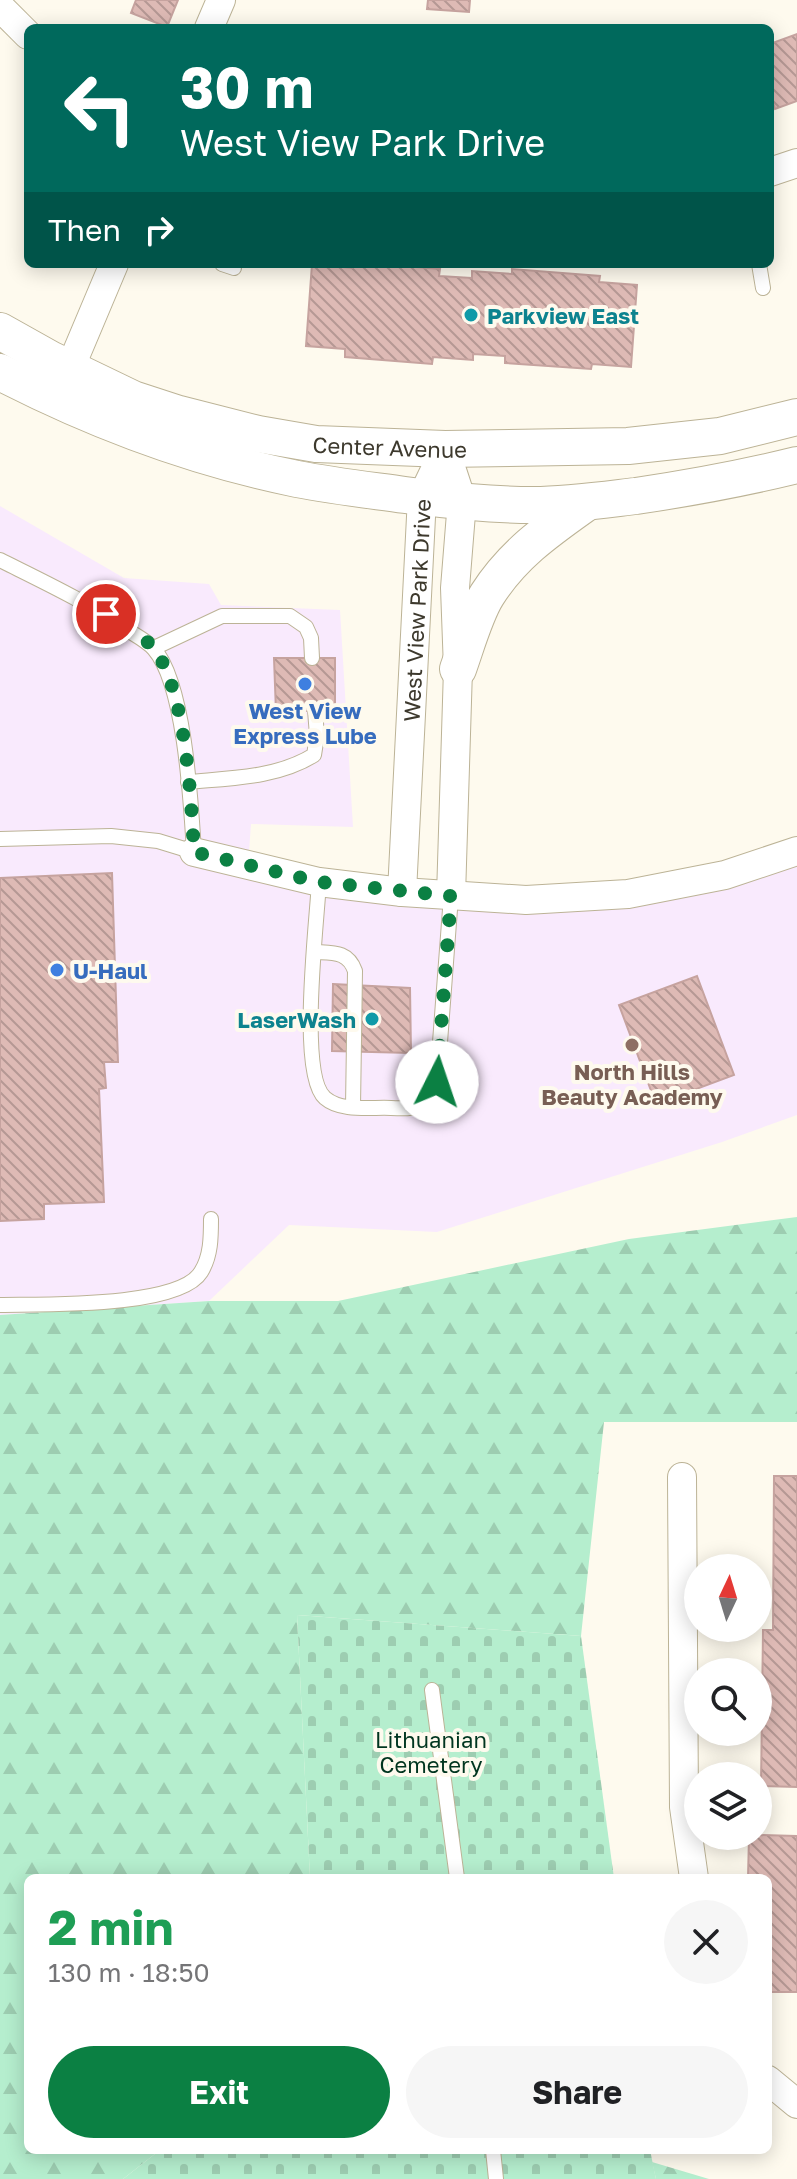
<!DOCTYPE html>
<meta charset="utf-8">
<style>
body{margin:0;font-family:"Golos Text",sans-serif;background:#f6f6f6;color:#202124;height:100vh;display:flex;flex-direction:column;font-size:30px;white-space:nowrap}
*{box-sizing:border-box;margin:0}
p{font-size:26px;color:#757577}
.icon{flex:none;width:44px;height:44px;fill:none;stroke:currentColor;stroke-width:2;stroke-linecap:round;stroke-linejoin:round}
.map{position:relative;flex:1;overflow:hidden}
.drawer{position:absolute;left:24px;top:1874px;width:748px;height:280px;display:flex;flex-direction:column;background:#fff;border-radius:12px;box-shadow:0 4px 20px #0003}
.drawer>*{flex:none}
.hud{position:absolute;left:24px;top:24px;width:750px;height:244px;border-radius:12px;box-shadow:0 4px 20px #0003;background:#00695c;color:#fff;overflow:hidden}
.needle{width:52px;rotate:4deg}
.tools{position:absolute;left:684px;top:1554px;display:grid;gap:16px}
.tools a{display:grid;place-items:center;width:88px;height:88px;border-radius:50%;background:#fff;box-shadow:0 4px 20px #0003;font-size:40px}
.pin{position:absolute;display:grid;place-items:center;width:68px;height:68px;color:#fff;margin:-34px;border:4px solid #fff;border-radius:50%;box-shadow:0 2px 8px #0007}
.me{position:absolute;width:88px;margin:-44px;rotate:4deg;stroke-linejoin:round;filter:drop-shadow(0 0 6px #0008)}
.turn{display:flex;align-items:center;gap:28px;height:168px;padding:0 24px;font-size:36px}
.turn .icon{width:104px;height:104px;stroke-width:2.5}
.turn b{display:block;font-size:56px;line-height:68px}
.then{display:flex;align-items:center;height:76px;padding:0 24px;background:#0003;gap:16px;font-size:30px}
.round{display:grid;place-items:center;flex:none;width:84px;height:84px;border-radius:42px;background:#f6f6f6}
.overview{display:flex;align-items:center;justify-content:space-between;height:136px;padding:0 24px}
h1{font-size:48px;font-weight:700;line-height:60px;color:#1e9e55}
.primary-button{display:flex;gap:16px;margin-top:auto;padding:16px 24px}
.primary-button a{flex:1;height:92px;border-radius:48px;background:#0b8043;color:#fff;font-size:32px;font-weight:700;line-height:92px;text-align:center}
.primary-button a+a{background:#f6f6f6;color:#202124}
.map>svg:first-child{display:block}
.commercial{fill:#f9eafd}
.forest{fill:url(#forest-firs)}
.cemetery{fill:url(#cemetery-stones)}
.building{fill:url(#building-back-hatch);stroke:#c6a39f;stroke-width:2}
.lines{fill:none;stroke-linecap:round;stroke-linejoin:round}
.service-casing{stroke:#bcb396;stroke-width:16}
.minor-casing{stroke:#bcb396;stroke-width:30}
.tertiary-casing{stroke:#bcb396;stroke-width:38}
.service{stroke:#fff;stroke-width:14}
.minor{stroke:#fff;stroke-width:28}
.tertiary{stroke:#fff;stroke-width:36}
.route{stroke:#0b8043;stroke-width:14;stroke-dasharray:0 25.2}
.culture-dot{fill:#0f9aa8;stroke:#fefaee;stroke-width:3}
.shop-dot{fill:#3f7fe0;stroke:#fefaee;stroke-width:3}
.education-dot{fill:#8d6e63;stroke:#fefaee;stroke-width:3}
.labels{text-anchor:middle;dominant-baseline:central;stroke-width:8;stroke-linejoin:round;paint-order:stroke}
.culture-label{font-size:22px;font-weight:bold;fill:#0d838f;stroke:#fefaee;text-anchor:start}
.street-label{font-size:22px;fill:#3d392d;stroke:#fefaee}
.shop-label{font-size:22px;font-weight:bold;fill:#366cbe;stroke:#fefaee}
.education-label{font-size:22px;font-weight:bold;fill:#785e54;stroke:#fefaee}
.park-label{font-size:22px;fill:#00351f;stroke:#fefaee}
</style>
<div class="map">
<svg width="797" height="2179" viewBox="0 0 797 2179">
<defs>
<pattern id="forest-firs" width="22" height="20" patternUnits="userSpaceOnUse" patternTransform="scale(2)"><rect width="22" height="20" fill="#b5eece"/><path d="M5 1l3.5 6h-7zM16 11l3.5 6h-7z" fill="#9dcdb1"/></pattern>
<pattern id="cemetery-stones" width="16" height="16" patternUnits="userSpaceOnUse" patternTransform="scale(2)"><rect width="16" height="16" fill="#b5eece"/><path d="M2 7V4a2 2 0 0 1 4 0v3zM10 15v-3a2 2 0 0 1 4 0v3z" fill="#9dcdb1"/></pattern>
<pattern id="building-back-hatch" width="6" height="6" patternUnits="userSpaceOnUse" patternTransform="scale(2)"><rect width="6" height="6" fill="#debab5"/><path d="M-1 5l2 2M0 0l6 6M5-1l2 2" fill="none" stroke="#b59894"/></pattern>
</defs>
<rect width="100%" height="100%" fill="#fefaee"/>
<polygon class="commercial" points="0,506 124,578 209,584 221,605 340,610 353,827 251,824 248,865 527,900 797,851 797,1115 722,1142 437,1232 289,1225 209,1301 0,1315"/>
<g class="forest">
<polygon points="797,1217 797,1422 604,1422 581,1636 297,1615 310,1878 28,1878 28,2150 160,2150 123,2179 0,2179 0,1315 209,1301 338,1301 629,1239"/>
<polygon points="652,2162 709,2179 656,2179"/>
</g>
<g class="cemetery">
<polygon points="297,1615 581,1636 614,1878 310,1878"/>
<polygon points="160,2150 650,2150 656,2179 123,2179"/>
</g>
<g class="building">
<polygon points="136,0 178,0 167,27 131,13"/>
<polygon points="428,0 470,0 469,12 427,9"/>
<polygon points="797,34 797,101 775,109 770,94 770,44"/>
<polygon points="312,264 352,268 352,264 380,264 440,269 439,276 472,278 472,271 512,274 512,269 600,276 599,282 637,285 631,367 592,364 591,369 505,363 505,356 473,354 473,360 433,357 432,364 345,357 345,349 306,346"/>
<polygon points="274,658 335,658 335,710 276,712"/>
<polygon points="112,873 118,1062 104,1062 106,1088 99,1089 104,1202 44,1204 44,1219 0,1221 0,878"/>
<polygon points="697,976 734,1075 656,1104 619,1005"/>
<polygon points="333,984 410,988 411,1053 332,1051"/>
<polygon points="774,1476 797,1476 797,1787 761,1786 763,1630 773,1630"/>
<polygon points="758,1835 797,1836 797,1992 768,1992 768,1878 748,1878 749,1836"/>
</g>
<g class="lines">
<g class="service-casing">
<g id="service">
<polyline points="222,264 234,268"/>
<polyline points="759,264 763,288"/>
<path d="M0 560C44 582 89 603 129 631 137 636 148 642 154 649 185 684 191 804 194 852L158 841 111 836 0 839"/>
<polyline points="154,648 222,616 290,616 306,627 311,638 312,658"/>
<path d="M188 782C231 778 277 778 314 755L317 736 315 710"/>
<path d="M319 882C317 921 298 1075 325 1098 341 1112 371 1107 391 1108 415 1109 430 1109 437 1082L451 896"/>
<path d="M315 952C333 953 348 951 355 971L353 1107"/>
<path d="M0 1305C42 1304 179 1308 201 1272 211 1256 211 1237 211 1219"/>
<polyline points="432,1690 457,1878"/>
<polyline points="493,2150 496,2179"/>
</g>
</g>
<g class="minor-casing">
<g id="minor">
<polyline points="0,7 28,35"/>
<polyline points="209,28 221,0"/>
<polyline points="770,172 797,163"/>
<polyline points="63,385 114,264"/>
<polyline points="445,449 462,501 455,588 458,669 451,896"/>
<polyline points="194,852 319,882 402,892 526,900 628,894 725,875 797,851"/>
<path id="s1" d="M402 892 422 497 445 449"/>
<polyline points="682,1477 684,1807 694,1878"/>
<polyline points="768,2080 797,2104"/>
</g>
</g>
<g class="tertiary-casing">
<g id="tertiary">
<path id="s2" d="M0 331 50 359 133 399 179 414 258 434 316 444 445 449 628 446 720 436 797 417"/>
<path d="M0 372C93 420 194 458 297 479 333 486 369 490 405 495 447 500 490 505 533 505 567 505 602 500 636 496 690 488 744 478 797 465"/>
<path d="M458 669C466 647 475 614 487 595 513 554 548 530 586 503"/>
</g>
</g>
<use href="#service" class="service"/>
<use href="#minor" class="minor"/>
<use href="#tertiary" class="tertiary"/>
</g>
<g class="lines">
<path class="route" d="M106 614C120 624 147 638 156 651 186 696 191 797 194 852L319 882 451 896 437 1082"/>
</g>
<g class="culture-dot">
<circle cx="471" cy="315" r="8"/>
<circle cx="372" cy="1019" r="8"/>
</g>
<g class="shop-dot">
<circle cx="305" cy="684" r="8"/>
<circle cx="57" cy="970" r="8"/>
</g>
<circle class="education-dot" cx="632" cy="1045" r="8"/>
<g class="labels">
<g class="culture-label">
<text x="487" y="315">Parkview East</text>
<text x="356" y="1019" text-anchor="end">LaserWash</text>
</g>
<g class="street-label">
<text stroke="none"><textPath href="#s2" startOffset="412">Center Avenue</textPath></text>
<text stroke="none"><textPath href="#s1" startOffset="282">West View Park Drive</textPath></text>
</g>
<g class="shop-label">
<text x="305" y="710">West View<tspan x="305" dy="25">Express Lube</tspan></text>
<text x="73" y="970" text-anchor="start">U-Haul</text>
</g>
<g class="education-label">
<text x="632" y="1071">North Hills<tspan x="632" dy="25">Beauty Academy</tspan></text>
</g>
<g class="park-label">
<text x="431" y="1739">Lithuanian<tspan x="431" dy="25">Cemetery</tspan></text>
</g>
</g>
</svg>
<div class="tools">
<a><svg class="needle" viewBox="-14 -14 28 28"><path d="M0-13l5 13h-10z" fill="#e53935"/><path d="M0 13l5-13h-10z" fill="#757577"/></svg></a>
<a><svg class="icon" aria-label="search" viewBox="0 0 24 24"><circle cx="10" cy="10" r="6"/><path d="M15 15l6 6"/></svg></a>
<a><svg class="icon" aria-label="layers" viewBox="0 0 24 24"><path d="M12 4l9 5-9 5-9-5zM3 14l9 5 9-5"/></svg></a>
</div>
<div class="pin" style="left:106px;top:614px;background:#d93025"><svg class="icon" aria-label="arrive" viewBox="0 0 24 24"><path d="M6 21V4h12l-3 4 3 4H6"/></svg></div>
<svg class="me" style="left:437px;top:1082px" viewBox="-20 -20 40 40"><circle r="19" fill="#fff"/><path d="M0-13L10 11 0 6-10 11z" fill="#0b8043"/></svg>
<div class="hud">
<div class="turn"><svg class="icon" aria-label="left" viewBox="0 0 24 24"><path d="M17 20v-9H6M10 6l-5 5 5 5"/></svg><div><b>30 m</b>West View Park Drive</div></div>
<div class="then">Then<svg class="icon" aria-label="right" viewBox="0 0 24 24"><path d="M7 20v-9h11M14 6l5 5-5 5"/></svg></div>
</div>
<section class="drawer">
<div class="overview"><div><h1>2 min</h1><p>130 m · 18:50</p></div><a class="round"><svg class="icon" aria-label="close" viewBox="0 0 24 24"><path d="M6 6l12 12M18 6L6 18"/></svg></a></div>
<div class="primary-button"><a>Exit</a><a>Share</a></div>
</section>
</div>
